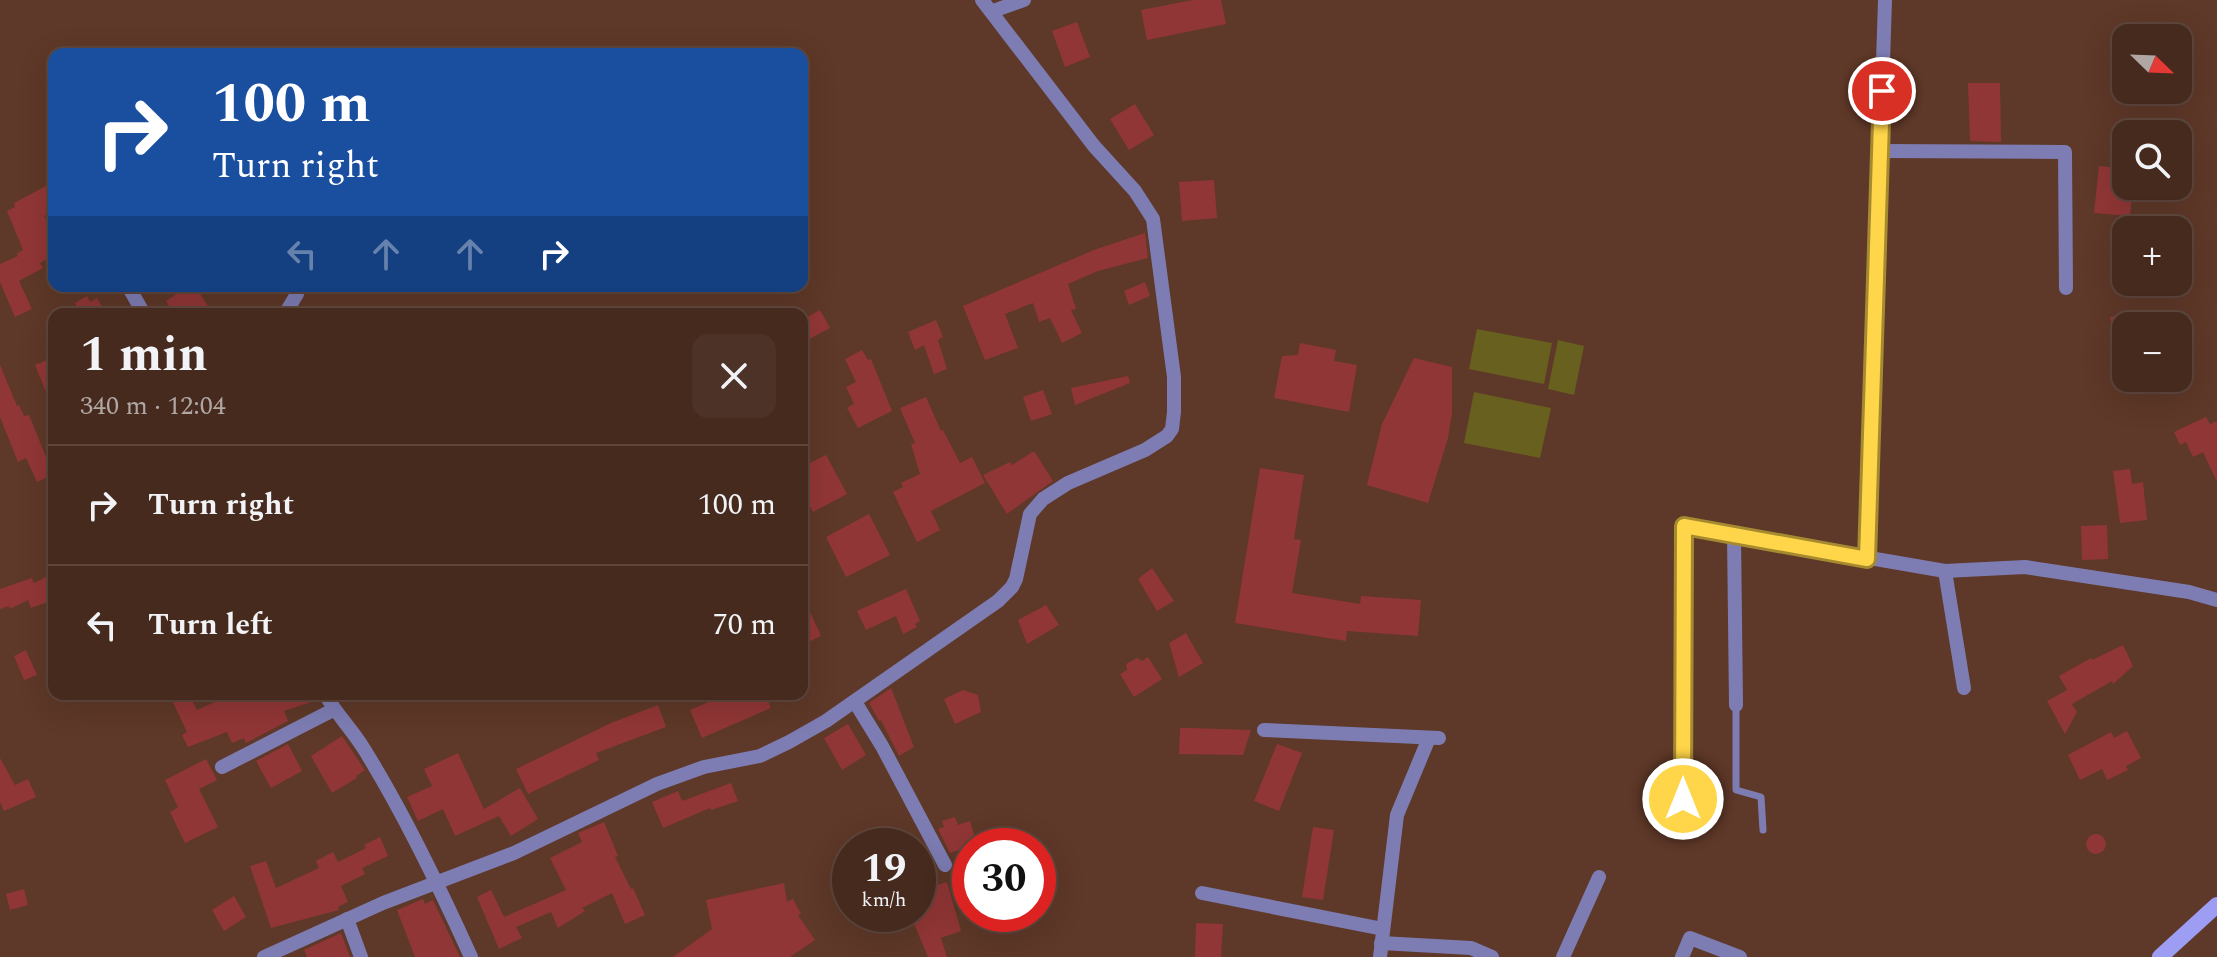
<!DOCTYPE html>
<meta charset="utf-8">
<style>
body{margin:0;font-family:Spectral,serif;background:#4d3227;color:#f1f3f6;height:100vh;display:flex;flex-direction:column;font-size:30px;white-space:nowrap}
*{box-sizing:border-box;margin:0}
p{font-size:26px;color:#b0a7a4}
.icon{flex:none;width:44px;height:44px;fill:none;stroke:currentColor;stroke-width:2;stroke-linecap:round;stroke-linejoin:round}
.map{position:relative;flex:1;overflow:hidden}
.side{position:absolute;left:48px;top:308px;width:760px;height:392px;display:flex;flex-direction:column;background:#462a1e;border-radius:16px;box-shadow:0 8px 32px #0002,0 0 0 2px #5e463c}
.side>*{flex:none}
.top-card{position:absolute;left:48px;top:48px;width:760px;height:244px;border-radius:16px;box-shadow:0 8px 32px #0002,0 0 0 2px #5e463c;background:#1a4fa0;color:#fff;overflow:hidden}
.needle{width:52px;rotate:113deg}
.tools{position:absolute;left:2112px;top:24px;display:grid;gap:16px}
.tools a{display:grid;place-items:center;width:80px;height:80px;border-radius:16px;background:#462a1e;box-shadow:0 8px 32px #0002,0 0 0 2px #5e463c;font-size:40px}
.speed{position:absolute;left:832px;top:828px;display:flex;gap:16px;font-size:40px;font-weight:700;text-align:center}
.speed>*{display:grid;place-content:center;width:104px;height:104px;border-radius:50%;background:#462a1e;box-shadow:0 8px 32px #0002,0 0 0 2px #5e463c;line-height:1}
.speed small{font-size:20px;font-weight:400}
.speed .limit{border:12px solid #d22;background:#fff;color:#111}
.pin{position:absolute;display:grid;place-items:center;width:68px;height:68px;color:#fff;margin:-34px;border:4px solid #fff;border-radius:50%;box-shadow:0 2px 8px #0007}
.me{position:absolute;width:88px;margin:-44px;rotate:0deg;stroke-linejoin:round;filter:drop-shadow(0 0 6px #0008)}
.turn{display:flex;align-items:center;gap:28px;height:168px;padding:0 32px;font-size:36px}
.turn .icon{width:104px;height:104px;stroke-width:2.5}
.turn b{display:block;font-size:56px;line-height:68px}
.lanes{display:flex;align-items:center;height:76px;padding:0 32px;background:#0003;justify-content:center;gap:40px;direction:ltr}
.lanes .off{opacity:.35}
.round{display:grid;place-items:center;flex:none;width:84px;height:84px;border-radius:16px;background:#4d3227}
.head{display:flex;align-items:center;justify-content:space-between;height:136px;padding:0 32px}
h1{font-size:48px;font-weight:700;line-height:60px}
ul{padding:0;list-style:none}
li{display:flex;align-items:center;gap:24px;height:120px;padding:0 32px;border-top:2px solid #5e463c}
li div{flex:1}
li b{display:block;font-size:30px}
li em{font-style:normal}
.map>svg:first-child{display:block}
.green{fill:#67601e}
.building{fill:#913636}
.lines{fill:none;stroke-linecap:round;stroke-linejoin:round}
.service{stroke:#7d7db4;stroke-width:7}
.minor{stroke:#7d7db4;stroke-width:14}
.secondary{stroke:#9d9df3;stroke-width:16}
.route-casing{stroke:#a68a30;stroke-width:20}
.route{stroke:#ffd54a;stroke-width:14}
</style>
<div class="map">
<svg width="2217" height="957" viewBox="0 0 2217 957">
<rect width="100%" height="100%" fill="#5e3828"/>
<g class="green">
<polygon points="1477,329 1552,343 1544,384 1469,369"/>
<polygon points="1558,340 1584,346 1574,395 1548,389"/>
<polygon points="1474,392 1551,408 1540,458 1464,443"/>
</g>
<g class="building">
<polygon points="1193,0 1221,0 1226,24 1147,40 1141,10"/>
<polygon points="1077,22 1090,57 1065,67 1052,31"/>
<polygon points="1968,83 2000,83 2001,142 1970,141"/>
<polygon points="1135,104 1154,135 1129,150 1110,119"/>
<polygon points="2099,166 2126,169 2126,186 2133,186 2130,216 2094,213"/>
<polygon points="1214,180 1217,218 1182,221 1179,182"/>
<polygon points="48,185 54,196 54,210 44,216 54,235 54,255 40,263 43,268 19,281 32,309 15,317 0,282 0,264 18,256 17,253 23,250 7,211 15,207 14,203"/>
<polygon points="1145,233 1148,258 1098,271 1068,284 1076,309 1071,310 1082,333 1062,343 1050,318 1039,322 1033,303 1005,314 1018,348 985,360 963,306 1094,250"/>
<polygon points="1145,282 1150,296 1129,305 1124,291"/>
<polygon points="188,286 195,286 213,314 174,314 166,301"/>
<polygon points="87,296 90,302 97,298 106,314 68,314 78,308 75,303"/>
<polygon points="820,310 830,328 802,343 802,320"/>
<polygon points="2126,314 2126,365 2119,366 2110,317"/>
<polygon points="936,320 943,337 938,340 947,369 934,374 924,345 915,350 908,332"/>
<polygon points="1300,343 1336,350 1334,361 1357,365 1349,412 1274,398 1282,356 1298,355"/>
<polygon points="862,350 868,360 871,359 892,411 858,428 847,408 854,404 846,387 856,382 845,359"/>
<polygon points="54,357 54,411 35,365"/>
<polygon points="1414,358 1452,367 1452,413 1448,438 1428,503 1367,485 1382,424"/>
<polygon points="0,365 17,406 19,405 24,416 29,415 46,457 54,453 54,474 37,482 26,458 18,462 0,417"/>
<polygon points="1128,376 1130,383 1075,405 1071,388"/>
<polygon points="1043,390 1052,414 1031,421 1023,397"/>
<polygon points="926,397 941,431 943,430 960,463 972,457 985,483 931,511 940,530 917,542 893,492 903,487 901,483 920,474 911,444 915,443 900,408"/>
<polygon points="2206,417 2210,424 2217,421 2217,482 2203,452 2193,457 2186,442 2180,445 2174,432"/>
<polygon points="1034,451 1053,481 1007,514 983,475 1010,462 1012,465"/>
<polygon points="826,455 847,494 813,512 802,491 802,467"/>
<polygon points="1260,468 1304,475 1294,539 1301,540 1292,593 1360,604 1361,596 1421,600 1418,636 1347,631 1346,641 1235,623"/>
<polygon points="2130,469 2132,484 2143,482 2147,520 2120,523 2113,471"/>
<polygon points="869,514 890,555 846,577 826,537"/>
<polygon points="2107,525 2108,559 2082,560 2081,526"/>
<polygon points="1152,568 1174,601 1157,611 1138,579"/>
<polygon points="54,573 54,600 31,608 28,600 10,609 9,606 0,609 0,589 32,578 34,583"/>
<polygon points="906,589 920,621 915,624 917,627 903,634 896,616 866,630 857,611"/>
<polygon points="802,594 821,636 802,645"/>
<polygon points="1046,605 1059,625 1027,644 1018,620"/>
<polygon points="1186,633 1203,663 1179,677 1169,643"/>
<polygon points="2123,645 2133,666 2113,684 2112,681 2072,704 2077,712 2065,734 2047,701 2067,690 2059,676 2091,658 2092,660"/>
<polygon points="26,650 37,675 24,680 14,656"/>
<polygon points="1148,657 1162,679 1134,697 1120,674 1127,670 1126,664 1137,658 1142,661"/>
<polygon points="891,688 914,747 899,756 881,720 879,721 869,703"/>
<polygon points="963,690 978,695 981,712 955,724 944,699"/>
<polygon points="169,694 189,694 197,710 232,694 315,694 317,700 284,711 288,721 246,743 244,738 232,743 227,732 188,747 182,735 187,732"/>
<polygon points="727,694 765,694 771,708 702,738 690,710"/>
<polygon points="658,705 666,727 596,753 599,760 528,794 516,769 611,723"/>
<polygon points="848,724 866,755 842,770 824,738"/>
<polygon points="1180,728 1192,728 1251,730 1243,755 1179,754"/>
<polygon points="2127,731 2141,758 2126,766 2128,770 2107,780 2102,769 2080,780 2068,755 2111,732 2114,738"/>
<polygon points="342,736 365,770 356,776 357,778 332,793 311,756"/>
<polygon points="288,744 302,771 271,788 256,761"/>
<polygon points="1277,744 1302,753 1279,811 1254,801"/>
<polygon points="458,753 484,809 520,788 538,819 511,836 499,816 455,836 443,809 418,821 407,797 432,786 424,769"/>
<polygon points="0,758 15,785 28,779 36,797 4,811 0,802"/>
<polygon points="206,759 217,780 199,789 218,827 185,843 170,812 178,807 165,780"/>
<polygon points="731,783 738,801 711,810 710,808 663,828 652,802 678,791 682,801"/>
<polygon points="955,817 958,825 970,821 977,844 950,853 938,829 944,827 942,821"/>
<polygon points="604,822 618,856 615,857 631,889 633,888 645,915 625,924 612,893 582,908 585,911 558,928 551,912 516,927 522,938 499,949 477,897 491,890 504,917 566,890 550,858 582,842 578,833"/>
<polygon points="1313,827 1334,830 1323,900 1302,897"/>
<circle cx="2096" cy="844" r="10"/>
<polygon points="380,837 388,856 362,868 365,874 341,886 348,902 338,907 339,910 271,928 250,866 266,861 276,888 319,868 316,861 333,852 338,862 366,848 364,845"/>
<polygon points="947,882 961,931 941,938 947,957 928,957 910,914 918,914 918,891"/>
<polygon points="784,883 787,902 793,899 801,914 798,915 815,940 790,957 673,957 712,929 706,900"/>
<polygon points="24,889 28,905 10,910 6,894"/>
<polygon points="234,896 246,917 224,931 212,910"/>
<polygon points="423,899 425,904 433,900 460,957 415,957 397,910"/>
<polygon points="1196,923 1223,924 1221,957 1195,957"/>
<polygon points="341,933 350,957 307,957 304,950"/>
</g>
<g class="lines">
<polyline class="service" points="1736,705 1736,790 1761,797 1763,830"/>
<g class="minor">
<polyline points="993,11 1024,0"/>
<polyline points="1880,151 2065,152 2066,288"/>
<polyline points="128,286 144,314"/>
<polyline points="285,314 297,294 298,286"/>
<polyline points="1734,535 1736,705"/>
<polyline points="1867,559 1885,0"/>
<polyline points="1945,571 1964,688"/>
<path d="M325 694C336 714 352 729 364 749 405 815 439 886 471 957"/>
<polyline points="855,702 882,746 945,865"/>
<polyline points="1264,730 1439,738"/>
<polyline points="222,767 333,710"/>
<polyline points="1683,829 1684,526 1945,571 2025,567 2189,592 2217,600"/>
<polyline points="1202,893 1383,929"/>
<polyline points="347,919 361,957"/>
<polyline points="1381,943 1471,948 1492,957"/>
<polyline points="264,957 383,903 514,853 657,784 704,767 760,756 789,742 826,721 998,601 1012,587 1016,579 1030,514 1043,499 1068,483 1145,450 1167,436 1172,429 1174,412 1174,377 1153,219 1135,191 1094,146 982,0"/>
<polyline points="1380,957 1397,815 1429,738"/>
<polyline points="1563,957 1599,877"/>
<polyline points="1682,957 1690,938 1740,957"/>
</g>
<polyline class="secondary" points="2160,957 2217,905"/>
</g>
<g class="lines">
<g class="route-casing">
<polyline id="route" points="1683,799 1684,526 1867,559 1882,91"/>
</g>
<use href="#route" class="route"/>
</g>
</svg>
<div class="tools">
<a><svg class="needle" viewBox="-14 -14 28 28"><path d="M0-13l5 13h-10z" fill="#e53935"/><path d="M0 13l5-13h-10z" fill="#b0a7a4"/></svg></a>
<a><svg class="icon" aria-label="search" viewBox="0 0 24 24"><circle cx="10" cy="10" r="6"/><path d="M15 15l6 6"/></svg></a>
<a>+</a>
<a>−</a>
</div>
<div class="speed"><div>19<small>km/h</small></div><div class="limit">30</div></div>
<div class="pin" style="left:1882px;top:91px;background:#d93025"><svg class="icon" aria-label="arrive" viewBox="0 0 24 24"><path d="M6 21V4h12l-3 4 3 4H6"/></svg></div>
<svg class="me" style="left:1683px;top:799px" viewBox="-20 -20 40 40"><circle r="17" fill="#ffd54a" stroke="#fff" stroke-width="3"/><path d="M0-11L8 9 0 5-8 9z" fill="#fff"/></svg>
<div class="top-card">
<div class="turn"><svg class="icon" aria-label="right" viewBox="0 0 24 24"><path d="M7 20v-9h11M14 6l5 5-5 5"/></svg><div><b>100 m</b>Turn right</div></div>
<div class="lanes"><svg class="icon off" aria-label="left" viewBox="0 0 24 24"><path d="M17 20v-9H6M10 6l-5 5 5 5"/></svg><svg class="icon off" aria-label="ahead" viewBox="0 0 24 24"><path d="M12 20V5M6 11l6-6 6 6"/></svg><svg class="icon off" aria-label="ahead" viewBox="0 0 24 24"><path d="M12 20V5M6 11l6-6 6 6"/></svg><svg class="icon" aria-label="right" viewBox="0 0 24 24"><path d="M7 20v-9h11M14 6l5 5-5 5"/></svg></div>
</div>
<section class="side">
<div class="head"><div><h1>1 min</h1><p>340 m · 12:04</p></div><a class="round"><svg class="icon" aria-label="close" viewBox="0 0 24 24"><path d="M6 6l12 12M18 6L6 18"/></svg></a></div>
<ul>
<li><svg class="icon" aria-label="right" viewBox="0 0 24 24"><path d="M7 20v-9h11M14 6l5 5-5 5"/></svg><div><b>Turn right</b></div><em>100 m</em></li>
<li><svg class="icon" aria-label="left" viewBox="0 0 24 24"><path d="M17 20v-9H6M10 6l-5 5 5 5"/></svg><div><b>Turn left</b></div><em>70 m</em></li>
</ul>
</section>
</div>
